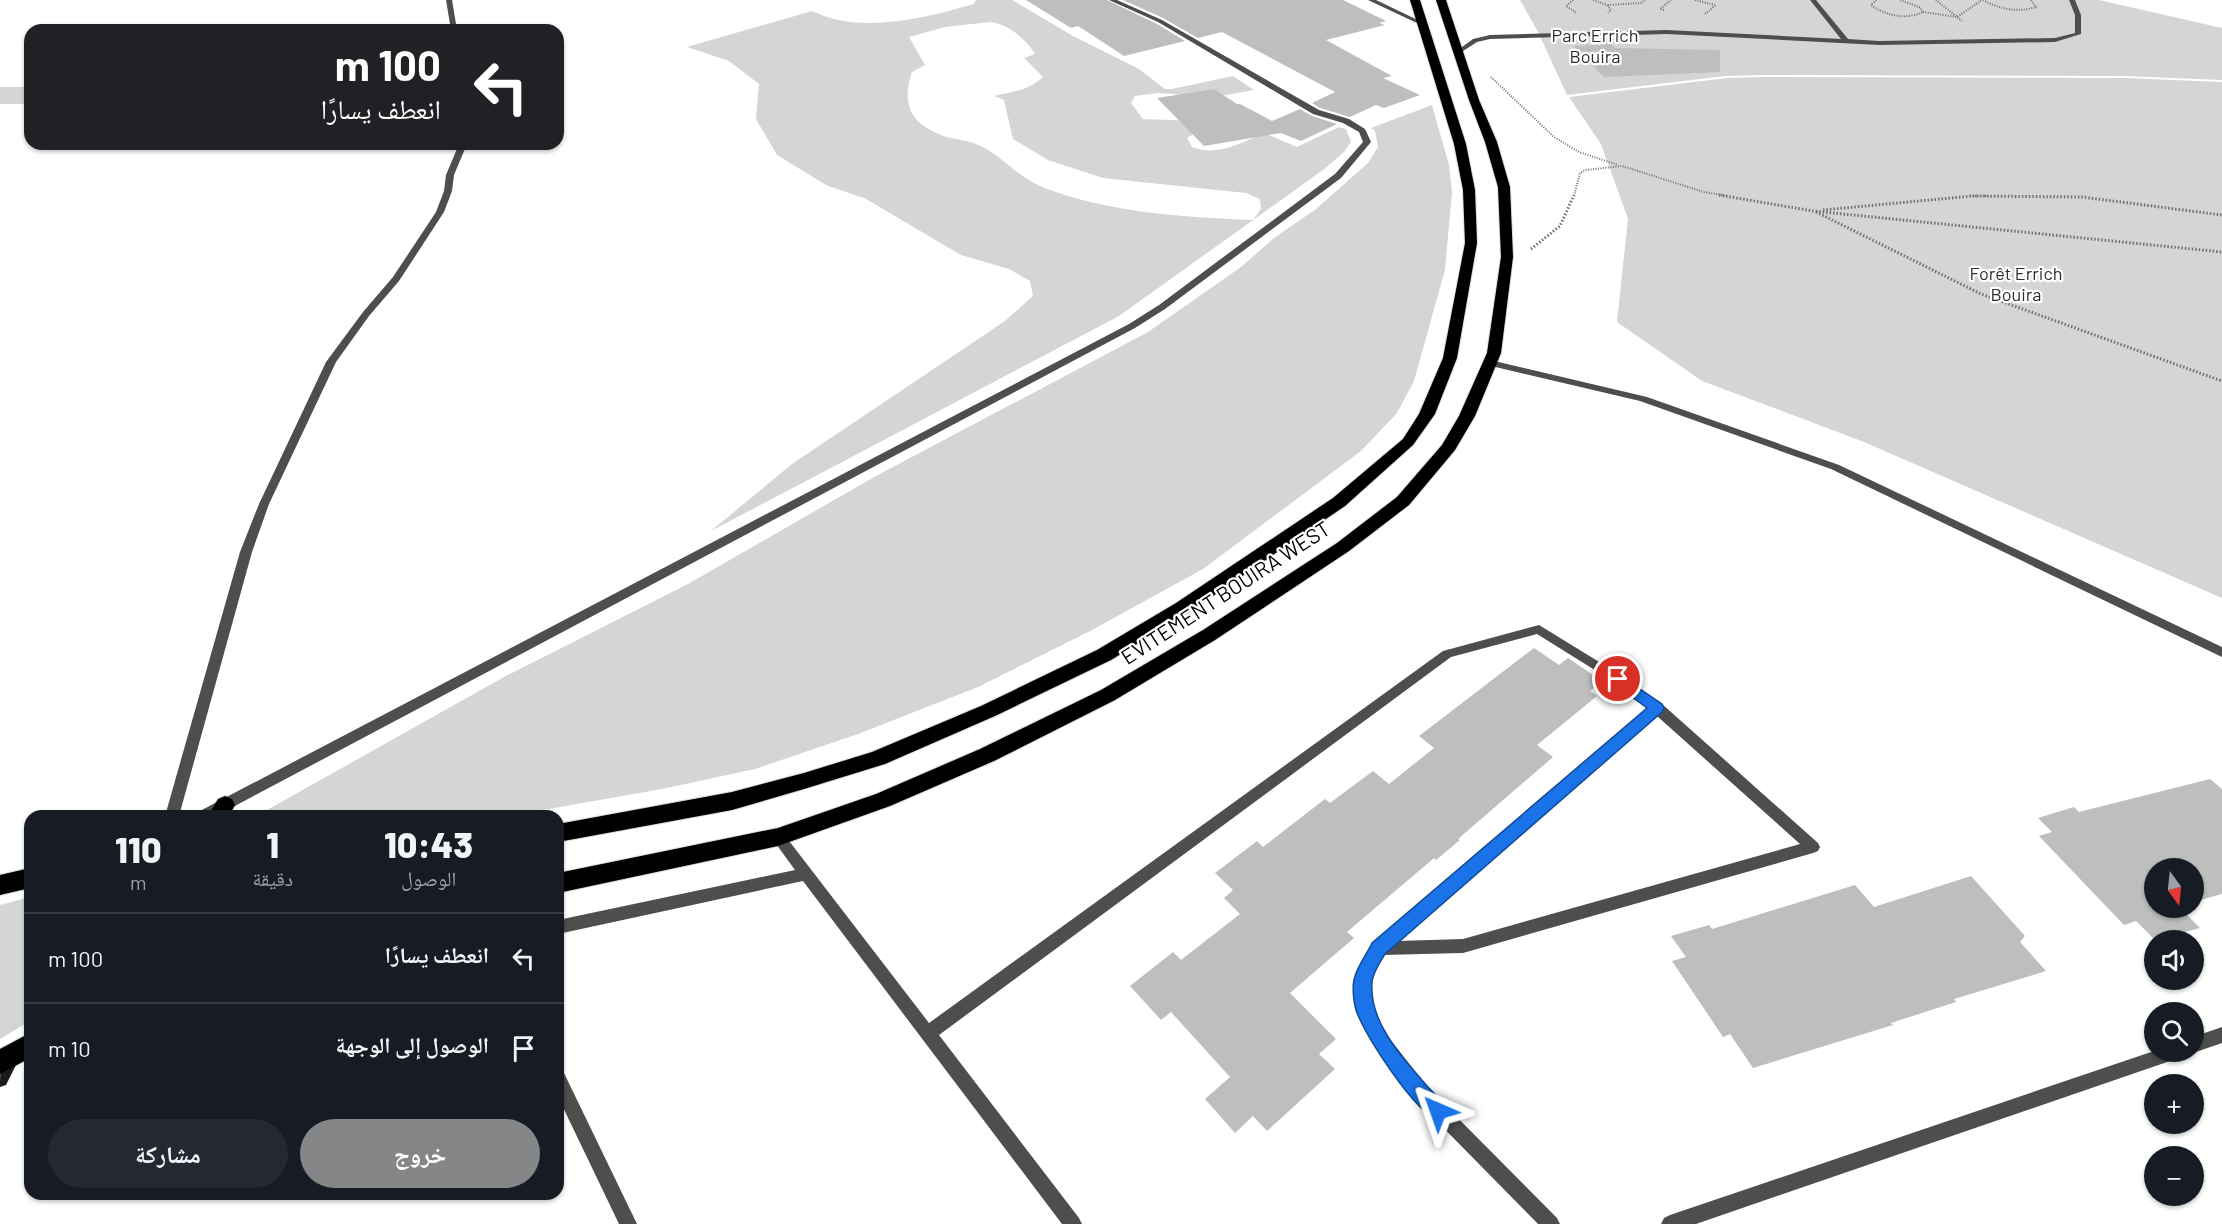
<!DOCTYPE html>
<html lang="ar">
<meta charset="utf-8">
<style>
body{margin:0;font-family:Barlow,"Noto Naskh Arabic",sans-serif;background:#242831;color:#f1f3f6;direction:rtl;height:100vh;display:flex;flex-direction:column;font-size:22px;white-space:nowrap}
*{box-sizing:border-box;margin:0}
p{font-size:20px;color:#9ea1a6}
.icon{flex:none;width:33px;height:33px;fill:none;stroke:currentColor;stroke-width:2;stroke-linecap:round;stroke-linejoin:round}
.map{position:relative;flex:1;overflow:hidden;direction:ltr}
.panel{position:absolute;left:24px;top:810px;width:540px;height:390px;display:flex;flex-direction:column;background:#171b24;border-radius:18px;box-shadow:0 2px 4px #0004;direction:rtl}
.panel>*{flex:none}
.hud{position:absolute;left:24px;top:24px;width:540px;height:126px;border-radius:18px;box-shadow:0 2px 4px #0004;direction:rtl;background:#202124;color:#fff;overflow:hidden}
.needle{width:39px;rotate:165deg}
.tools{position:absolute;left:2144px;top:858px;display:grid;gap:12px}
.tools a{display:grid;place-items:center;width:60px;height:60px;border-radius:50%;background:#171b24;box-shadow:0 2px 4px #0004;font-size:30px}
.pin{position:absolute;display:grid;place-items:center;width:51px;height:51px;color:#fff;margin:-26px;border:3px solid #fff;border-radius:50%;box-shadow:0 2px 6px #0007}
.me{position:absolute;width:66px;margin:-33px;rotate:317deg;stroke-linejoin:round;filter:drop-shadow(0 0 4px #0008)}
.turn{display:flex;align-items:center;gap:21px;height:126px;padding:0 24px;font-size:27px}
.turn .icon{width:78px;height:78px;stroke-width:2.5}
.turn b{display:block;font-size:42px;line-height:51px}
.eta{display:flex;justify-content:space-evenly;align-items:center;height:102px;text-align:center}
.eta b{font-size:36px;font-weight:800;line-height:42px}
.primary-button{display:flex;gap:12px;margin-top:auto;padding:12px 24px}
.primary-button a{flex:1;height:69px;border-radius:36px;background:#858687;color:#fff;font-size:24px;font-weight:800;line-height:69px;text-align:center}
.primary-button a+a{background:#242831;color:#f1f3f6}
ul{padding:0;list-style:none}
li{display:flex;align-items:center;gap:18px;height:90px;padding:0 24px;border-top:2px solid #363941}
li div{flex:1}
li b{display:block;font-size:22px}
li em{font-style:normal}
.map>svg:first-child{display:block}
.green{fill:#d5d5d5;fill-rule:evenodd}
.building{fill:#bebebe}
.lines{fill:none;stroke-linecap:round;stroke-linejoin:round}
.highway-casing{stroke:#dbdbdb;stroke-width:2}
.path-far1{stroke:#707070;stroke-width:2;stroke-dasharray:1 1.5;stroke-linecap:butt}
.path{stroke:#707070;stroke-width:3;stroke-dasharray:1.5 2;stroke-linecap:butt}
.lane{fill:#4e4e4e;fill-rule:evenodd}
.street{fill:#4e4e4e;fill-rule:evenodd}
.secondary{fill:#1b1b1b;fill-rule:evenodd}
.highway{fill:#000;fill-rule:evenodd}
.route{fill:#1a73e8;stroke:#114b97;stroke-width:1.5}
.labels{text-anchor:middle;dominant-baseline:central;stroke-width:4.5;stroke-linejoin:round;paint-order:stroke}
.far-park-label{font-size:18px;fill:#2c2c2c;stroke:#fff}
.street-label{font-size:21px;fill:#000;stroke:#fff}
</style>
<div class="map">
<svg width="2222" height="1224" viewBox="0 0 2222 1224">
<rect width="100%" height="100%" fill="#fff"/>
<g class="green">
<path d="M976 0H1012L1073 36 1139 69 1165 89H1172L1233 76 1254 90 1215 97 1158 93 1135 96 1131 103 1143 119 1195 121 1206 126 1187 138 1192 147C1217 157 1241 143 1264 133L1297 147 1339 127 1346 129 1351 142 1344 152 1323 170 1119 316 711 531 792 464 1005 321 1033 296 1030 281 1009 269 961 255 866 199 826 185 777 155 756 119 759 84 729 61 687 47 812 11C861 35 925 18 974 4ZM990 22C1008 24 1026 39 1035 54L1024 58 1043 77C1029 90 1013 92 994 96L1004 100 1013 139 1048 160 1103 178 1246 193 1260 199 1261 209 1253 220C1183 217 1109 213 1042 187 1017 177 1002 155 978 145 968 140 957 140 947 137 913 126 900 107 912 72L925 65 909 37 945 27Z"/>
<polygon points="1520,0 2099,0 2222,28 2222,80 2123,76 1764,75 1725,76 1567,95 1538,32"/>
<polygon points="1766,77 2126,78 2222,82 2222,598 1864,442 1702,381 1617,322 1628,219 1601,144 1569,97 1727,78"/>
<rect x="0" y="87" width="30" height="17"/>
<polygon points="1432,105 1449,165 1452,192 1445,270 1414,381 1397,413 1361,451 1203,569 1092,630 978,687 858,734 755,769 662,789 509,816 262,816 267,810 504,677 688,584 876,476 1148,332 1241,267 1274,238 1316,209 1368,163 1378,147 1375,131 1371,128"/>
<polygon points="30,897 30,1021 0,1039 0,905"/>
</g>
<g class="building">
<polygon points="1026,0 1107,0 1157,24 1185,41 1124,56 1078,26 1071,28"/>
<polygon points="1123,0 1343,0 1386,21 1379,23 1385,25 1326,40 1392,76 1383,78 1420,95 1384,108 1376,105 1350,117 1320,108 1312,103 1335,92 1222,32 1198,38 1163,18"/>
<polygon points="1611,44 1615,48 1720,50 1720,72 1604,77 1574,46"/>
<polygon points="1214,89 1237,104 1240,104 1272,121 1300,109 1312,116 1337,124 1301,141 1281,133 1204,146 1157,98"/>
<polygon points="1534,648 1559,665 1568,658 1602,681 1590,691 1597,696 1537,745 1553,757 1458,839 1460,840 1436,860 1434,858 1347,932 1354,938 1290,993 1336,1039 1319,1054 1335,1069 1267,1131 1253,1116 1235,1133 1205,1099 1230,1077 1171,1012 1161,1020 1130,986 1173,952 1181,960 1240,914 1224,898 1233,890 1215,873 1257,841 1263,847 1325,799 1330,803 1373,771 1389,784 1434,748 1419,736"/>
<polygon points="2210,779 2222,789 2222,894 2193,902 2193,868 2154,868 2154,908 2180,908 2200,928 2155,940 2136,921 2124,925 2039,836 2052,832 2038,818 2074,807 2079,812"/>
<polygon points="1971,876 2025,936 2020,942 2046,971 1954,999 1956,1002 1891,1023 1893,1025 1753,1068 1730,1034 1723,1037 1672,961 1686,957 1671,936 1709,925 1712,929 1855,885 1874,907"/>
</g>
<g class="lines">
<g class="highway-casing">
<g id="highway">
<polygon points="1410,0 1420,0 1466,144 1475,190 1477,243 1457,358 1435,414 1413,445 1345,506 1188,613 1111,660 995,716 885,764 804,789 732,810 558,842 558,824 732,792 804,773 872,752 981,706 1097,650 1176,603 1333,498 1403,439 1419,414 1443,358 1465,243 1463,190 1454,144"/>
<polygon points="1436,0 1446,0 1479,100 1497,142 1510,187 1513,257 1501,353 1475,416 1455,450 1409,505 1349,551 1215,640 1115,700 994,761 890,806 778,846 558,893 558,873 778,828 876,794 980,749 1101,690 1203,630 1337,543 1397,497 1442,445 1459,416 1487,353 1501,257 1498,187 1485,142 1469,100"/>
<polygon points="225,796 232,799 235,805 229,816 208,816 218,799"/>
<polygon points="30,868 30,888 0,895 0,875"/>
<polygon points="30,1033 30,1058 0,1074 0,1049"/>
</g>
</g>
<g class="path-far1">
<polyline points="1573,0 1566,6 1577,13"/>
<polyline points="1593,0 1607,5 1611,10 1608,13"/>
<polyline points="1695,0 1715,5"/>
<path d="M1876 0 1871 5C1886 16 1906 20 1923 12L1919 7 1900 0"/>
<polyline points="1936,0 1962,21"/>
<path d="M1983 0C1999 9 2018 13 2036 7L2031 0"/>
<polyline points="1608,5 1641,3 1645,0"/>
<polyline points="1664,10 1660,9 1671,0"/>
<polyline points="1923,12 1957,17 1982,0"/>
<polyline points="1705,14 1716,5"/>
<polyline points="1491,77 1554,137 1579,152 1618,165"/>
<polyline points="1574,196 1580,173 1586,170 1622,166 1704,192 1728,196"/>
<polyline points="1970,196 1990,196"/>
</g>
<g class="path">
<polyline points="1719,195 1813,211 2222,252"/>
<polyline points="1823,210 1972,196 2082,197 2222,215"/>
<polyline points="1816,212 1981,294 2222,381"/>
<polyline points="1531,249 1560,226 1574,195"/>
</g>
<polygon class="lane" points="1810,0 1816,0 1848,39 1879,41 2055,38 2075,33 2075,15 2069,0 2075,0 2081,15 2081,34 2055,42 1879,45 1667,34 1490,39 1477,42 1460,53 1455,52 1473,39 1490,35 1667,30 1841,39"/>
<g class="street">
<polygon points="446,0 452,0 457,30 451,30"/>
<polygon points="1109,0 1117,0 1162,20 1319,110 1349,119 1365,129 1371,142 1341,178 1165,309 1135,328 216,816 196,816 198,812 1129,324 1159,305 1335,174 1363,142 1359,132 1343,123 1313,114 1158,22"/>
<polygon points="1368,0 1376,0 1424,23 1419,24"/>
<polygon points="459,144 467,144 454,175 452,191 444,212 399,281 369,316 336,362 269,504 252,552 179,816 165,816 240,552 259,504 326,362 363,312 393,277 436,212 444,191 446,175"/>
<polygon points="1490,360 1647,397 1839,465 2222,647 2222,657 1831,469 1640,401 1487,365 1485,363"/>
<path d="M1539 625 1622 676 1662 704 1818 843 1820 847 1818 851 1813 853 1463 953 1382 955 1371 980 1373 1009 1389 1038 1428 1088 1557 1218 1560 1224H1538L1416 1100 1377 1050 1359 1015C1348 989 1362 966 1373 943L1648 708 1614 682 1537 634 1451 657 939 1035 1079 1218 1082 1224H1062L803 881 558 934V920L795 870 771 837 773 833 778 831 783 833 929 1023 1443 651ZM1657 716 1800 844 1463 939 1398 941Z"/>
<polygon points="2222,1027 2222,1043 2193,1053 2190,1052 2193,1052 2193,1037"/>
<polygon points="2154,1051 2181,1052 2179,1058 2173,1060 1696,1224 1661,1224 1664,1218 1670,1215"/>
<polygon points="558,1071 564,1073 637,1224 619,1224 558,1097"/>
</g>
<path class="secondary" d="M11 1051 17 1053 19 1059 6 1085 0 1087C0 1074 0 1057 11 1051Z"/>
<use href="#highway" class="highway"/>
</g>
<path class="route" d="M1618 674 1662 704 1664 708 1662 712 1385 954C1380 962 1372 974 1372 983 1369 1023 1403 1058 1427 1086 1434 1094 1443 1100 1448 1111L1445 1117 1438 1120C1413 1110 1368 1039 1357 1013 1354 1005 1352 989 1354 980 1356 968 1367 954 1372 943L1647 708 1613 683 1611 679 1613 675Z"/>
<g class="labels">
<g class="far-park-label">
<text x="1595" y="35">Parc Errich<tspan x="1595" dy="21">Bouira</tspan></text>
<text x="2016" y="273">Forêt Errich<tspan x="2016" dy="21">Bouira</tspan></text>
</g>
<g class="street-label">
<text transform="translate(1225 592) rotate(-33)">EVITEMENT BOUIRA WEST</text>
</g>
</g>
</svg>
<div class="tools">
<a><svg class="needle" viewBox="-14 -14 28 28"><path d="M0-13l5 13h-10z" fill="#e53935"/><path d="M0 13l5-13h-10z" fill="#9ea1a6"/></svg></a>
<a><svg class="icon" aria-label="sound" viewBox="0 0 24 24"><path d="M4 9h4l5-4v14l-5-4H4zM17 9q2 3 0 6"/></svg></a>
<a><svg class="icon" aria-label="search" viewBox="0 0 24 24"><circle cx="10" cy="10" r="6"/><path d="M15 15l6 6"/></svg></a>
<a>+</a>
<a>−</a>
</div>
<div class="pin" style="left:1618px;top:679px;background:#d93025"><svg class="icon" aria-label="arrive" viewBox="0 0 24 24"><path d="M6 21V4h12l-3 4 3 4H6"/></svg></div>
<svg class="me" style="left:1438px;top:1111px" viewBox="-20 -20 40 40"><path d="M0-17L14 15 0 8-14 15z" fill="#1a73e8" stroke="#fff" stroke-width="4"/></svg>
<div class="hud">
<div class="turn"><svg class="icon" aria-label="left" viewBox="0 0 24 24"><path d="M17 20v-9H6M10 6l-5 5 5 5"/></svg><div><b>100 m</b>انعطف يسارًا</div></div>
</div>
<section class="panel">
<div class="eta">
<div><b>10:43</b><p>الوصول</p></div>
<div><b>1</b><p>دقيقة</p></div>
<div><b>110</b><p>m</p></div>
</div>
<ul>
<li><svg class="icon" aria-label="left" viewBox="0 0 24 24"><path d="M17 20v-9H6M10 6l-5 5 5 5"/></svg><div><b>انعطف يسارًا</b></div><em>100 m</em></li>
<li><svg class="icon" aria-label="arrive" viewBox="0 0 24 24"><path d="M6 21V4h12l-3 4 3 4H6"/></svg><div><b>الوصول إلى الوجهة</b></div><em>10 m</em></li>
</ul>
<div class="primary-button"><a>خروج</a><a>مشاركة</a></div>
</section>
</div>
